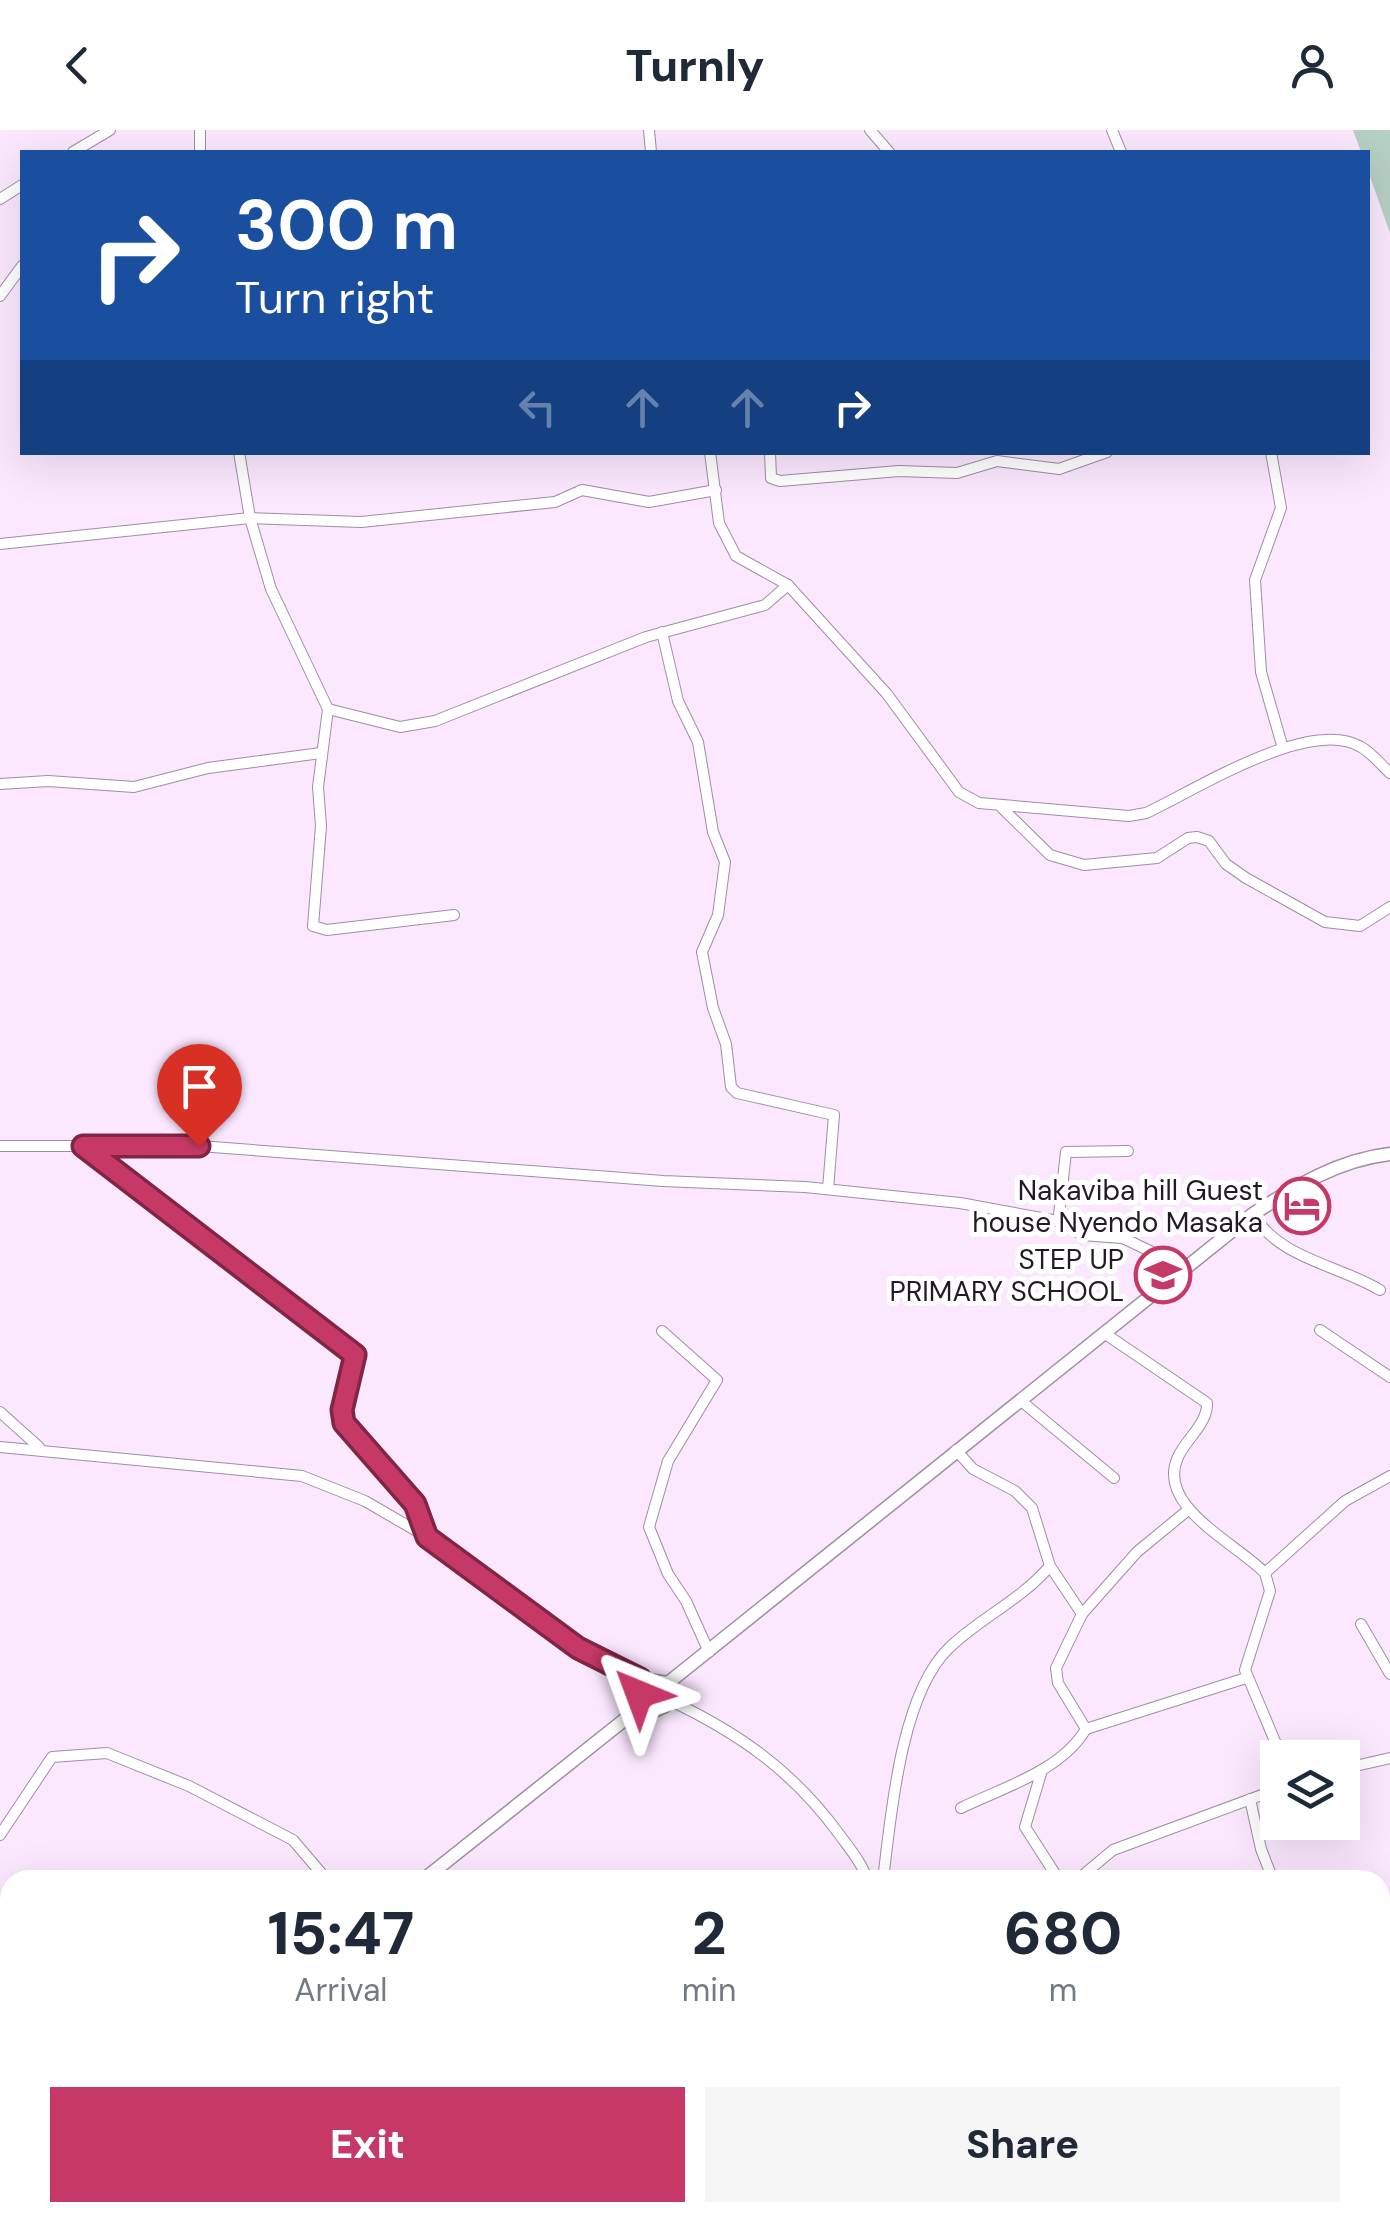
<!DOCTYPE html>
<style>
body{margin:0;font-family:"DM Sans",sans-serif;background:#f6f6f7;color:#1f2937;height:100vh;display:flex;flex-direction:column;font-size:38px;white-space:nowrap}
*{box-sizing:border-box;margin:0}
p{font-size:32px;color:#747a83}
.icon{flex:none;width:55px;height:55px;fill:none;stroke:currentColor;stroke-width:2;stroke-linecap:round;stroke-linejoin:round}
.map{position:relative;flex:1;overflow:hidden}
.details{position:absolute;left:0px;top:1740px;width:1390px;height:352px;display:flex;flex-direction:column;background:#fff;border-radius:30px 30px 0 0;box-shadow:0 10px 40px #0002}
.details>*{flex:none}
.banner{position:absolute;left:20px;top:20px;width:1350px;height:305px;border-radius:0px;box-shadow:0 10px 40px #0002;background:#1a4fa0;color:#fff;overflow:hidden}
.buttons{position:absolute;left:1260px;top:1610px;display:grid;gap:20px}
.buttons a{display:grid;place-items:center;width:100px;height:100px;border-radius:0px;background:#fff;box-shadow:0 10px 40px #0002;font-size:50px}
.pin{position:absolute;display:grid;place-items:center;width:85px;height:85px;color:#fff;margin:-102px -42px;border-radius:50% 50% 50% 0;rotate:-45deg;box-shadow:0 0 10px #0007}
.pin .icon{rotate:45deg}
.me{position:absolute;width:110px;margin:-55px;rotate:316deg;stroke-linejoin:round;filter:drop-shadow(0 0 8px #0008)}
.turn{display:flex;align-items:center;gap:35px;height:210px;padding:0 50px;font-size:45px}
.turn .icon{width:130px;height:130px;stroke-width:2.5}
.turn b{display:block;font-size:70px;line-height:85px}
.lanes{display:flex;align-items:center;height:95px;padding:0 50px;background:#0003;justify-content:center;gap:50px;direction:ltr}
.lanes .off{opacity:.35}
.eta{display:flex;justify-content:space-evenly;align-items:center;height:170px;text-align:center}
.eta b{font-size:60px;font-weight:800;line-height:70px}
.cta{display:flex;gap:20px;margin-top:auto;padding:20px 50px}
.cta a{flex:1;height:115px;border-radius:0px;background:#c63967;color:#fff;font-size:40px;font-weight:800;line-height:115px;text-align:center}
.cta a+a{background:#f6f6f7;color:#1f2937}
header{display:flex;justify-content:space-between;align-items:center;height:130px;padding:0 50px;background:#fff;font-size:45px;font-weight:800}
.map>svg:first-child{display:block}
.green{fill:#b6d0c3}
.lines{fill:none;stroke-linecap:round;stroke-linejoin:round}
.minor-casing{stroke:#9f8da2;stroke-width:12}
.tertiary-casing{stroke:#9f8da2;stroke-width:15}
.minor{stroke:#fff;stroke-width:10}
.tertiary{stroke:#fff;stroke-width:12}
.route-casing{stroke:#812543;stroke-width:25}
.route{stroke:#c63967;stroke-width:18}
.labels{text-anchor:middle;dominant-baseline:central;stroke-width:10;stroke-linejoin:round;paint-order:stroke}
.poi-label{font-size:28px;fill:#221b23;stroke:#fff;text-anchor:end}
</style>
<header><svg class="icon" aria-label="back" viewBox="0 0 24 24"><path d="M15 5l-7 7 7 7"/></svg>Turnly<svg class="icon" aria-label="person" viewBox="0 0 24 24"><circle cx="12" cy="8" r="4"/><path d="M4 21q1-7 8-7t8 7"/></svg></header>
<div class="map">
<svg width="1390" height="2091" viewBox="0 0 1390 2091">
<rect width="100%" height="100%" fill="#fbe8ff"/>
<polygon class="green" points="1353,0 1390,0 1390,103 1368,41 1368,22 1361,22"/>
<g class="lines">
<g class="minor-casing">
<g id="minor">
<polyline points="200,0 200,22"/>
<polyline points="649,0 651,22"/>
<polyline points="870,0 889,22"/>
<polyline points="1112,0 1121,22"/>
<polyline points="73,22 110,0"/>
<polyline points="0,69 22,55"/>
<polyline points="0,166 22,136"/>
<polyline points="239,322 250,388 271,459 328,579 400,597 435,591 646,507 765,475 788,455"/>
<path d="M710 322 719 393 736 426 788 455 887 564 959 662 979 673 1129 686 1146 683C1194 661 1310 586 1361 617 1372 623 1381 635 1390 643"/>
<polyline points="770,322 771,348 780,351 899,341 957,343 997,331 1059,339 1107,322"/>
<polyline points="1271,322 1281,378 1255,450 1261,542 1282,615"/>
<polyline points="0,414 250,388 361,392 555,372 582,360 649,372 716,360"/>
<polyline points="662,502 678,571 698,612 713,702 725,732 718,785 702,822 713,878 726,914 731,957 737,963 834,985 828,1059"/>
<polyline points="328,579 318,657 321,696 313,796 327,800 454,785"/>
<polyline points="0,654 48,651 134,657 208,638 321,623"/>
<polyline points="1002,678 1050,725 1084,735 1157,728 1188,708 1197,707 1209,711 1226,734 1246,748 1325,792 1360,796 1390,777"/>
<polyline points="0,1016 199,1016 663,1051 805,1057 960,1073 1063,1092 1082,1105 1123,1108 1185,1138"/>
<polyline points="83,1017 355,1225 342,1280 344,1293 415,1374 427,1407"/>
<path d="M1253 1084C1279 1129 1339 1135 1380 1160"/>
<polyline points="1063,1092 1059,1085 1066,1022 1128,1021"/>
<polyline points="1320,1200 1390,1247"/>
<polyline points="662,1201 717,1250 668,1331 649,1397 668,1444 686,1471 709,1522"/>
<path d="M1104 1203 1207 1273C1208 1293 1186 1309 1178 1327 1155 1376 1236 1413 1265 1443"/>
<polyline points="1020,1270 1114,1348"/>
<polyline points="0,1282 39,1317"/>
<polyline points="0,1317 302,1346 365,1371 427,1407 578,1518 641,1549"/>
<polyline points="956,1320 973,1339 1015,1361 1032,1378 1050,1436 1082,1484"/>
<polyline points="1361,1494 1390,1544"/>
<path d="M669 1570C739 1603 793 1641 839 1704 849 1718 863 1734 867 1750"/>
<polyline points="1086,1599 1058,1553 1056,1538 1082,1484 1137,1422 1188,1380"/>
<polyline points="1282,1628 1245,1540 1270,1461 1265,1443 1345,1371 1390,1346"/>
<polyline points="1342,1639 1390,1628"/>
<polyline points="1042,1640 1025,1697 1059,1750"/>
<polyline points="1250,1669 1261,1719 1273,1750"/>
<path d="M961 1678C1004 1657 1061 1641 1086 1599L1246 1548"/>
<polyline points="0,1705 52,1627 107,1623 189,1656 293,1710 327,1750"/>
<path d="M883 1750C891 1684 901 1564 949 1518 981 1487 1020 1471 1050 1436"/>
<polyline points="1077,1750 1113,1720 1278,1659"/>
<polyline points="0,1856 10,1853"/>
<polyline points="1380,1871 1390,1871"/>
<polyline points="0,2008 10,2010"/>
<polyline points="1380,2050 1390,2024"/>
<polyline points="390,2082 391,2091"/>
<polyline points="1121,2082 1131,2091"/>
<polyline points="1238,2082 1240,2091"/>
<polyline points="256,2091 263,2082"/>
<polyline points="822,2091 824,2082"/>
<polyline points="991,2091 994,2082"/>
<polyline points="1365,2091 1368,2082"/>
</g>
</g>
<g class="tertiary-casing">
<g id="tertiary">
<polygon points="641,1549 668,1553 665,1576 654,1581 643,1575"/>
<path d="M668 1553 1253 1084C1296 1056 1338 1030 1390 1024"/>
<polyline points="423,1750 643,1575"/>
<polyline points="582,2082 592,2091"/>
</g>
</g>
<use href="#minor" class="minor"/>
<use href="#tertiary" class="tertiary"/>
</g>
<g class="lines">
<g class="route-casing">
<polyline id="route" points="199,1016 83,1016 355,1225 342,1280 344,1293 415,1374 427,1407 578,1518 640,1549 639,1564"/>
</g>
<use href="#route" class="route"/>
</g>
<defs>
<g id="hotel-ring" transform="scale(2.875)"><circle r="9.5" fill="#fff" stroke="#c63967" stroke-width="1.5"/><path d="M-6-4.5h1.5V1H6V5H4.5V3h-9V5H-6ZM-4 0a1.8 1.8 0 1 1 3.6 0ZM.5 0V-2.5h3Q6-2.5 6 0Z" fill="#c63967"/></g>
<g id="school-ring" transform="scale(2.875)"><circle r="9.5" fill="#fff" stroke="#c63967" stroke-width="1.5"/><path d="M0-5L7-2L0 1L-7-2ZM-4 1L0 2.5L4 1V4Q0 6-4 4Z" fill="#c63967"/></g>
</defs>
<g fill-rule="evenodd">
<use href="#hotel-ring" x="1302" y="1076"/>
<use href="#school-ring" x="1163" y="1145"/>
</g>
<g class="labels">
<g class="poi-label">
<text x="1263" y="1060">Nakaviba hill Guest<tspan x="1263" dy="32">house Nyendo Masaka</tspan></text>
<text x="1124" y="1129">STEP UP<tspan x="1124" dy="32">PRIMARY SCHOOL</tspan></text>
</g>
</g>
</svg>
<div class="buttons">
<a><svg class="icon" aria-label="layers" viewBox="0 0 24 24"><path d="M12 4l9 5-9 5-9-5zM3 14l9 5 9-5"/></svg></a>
</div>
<div class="pin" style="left:199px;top:1016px;background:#d93025"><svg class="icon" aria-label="arrive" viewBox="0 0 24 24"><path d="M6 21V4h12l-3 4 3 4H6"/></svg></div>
<svg class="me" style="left:639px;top:1564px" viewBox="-20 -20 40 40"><path d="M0-17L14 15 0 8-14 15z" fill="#c63967" stroke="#fff" stroke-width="4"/></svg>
<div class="banner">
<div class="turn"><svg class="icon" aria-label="right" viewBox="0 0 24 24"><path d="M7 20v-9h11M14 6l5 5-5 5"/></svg><div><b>300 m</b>Turn right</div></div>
<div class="lanes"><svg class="icon off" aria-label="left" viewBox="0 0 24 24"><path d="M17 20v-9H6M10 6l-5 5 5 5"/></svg><svg class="icon off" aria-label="ahead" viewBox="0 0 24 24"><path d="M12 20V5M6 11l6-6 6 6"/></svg><svg class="icon off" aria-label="ahead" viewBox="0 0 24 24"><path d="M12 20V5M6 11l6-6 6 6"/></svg><svg class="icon" aria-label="right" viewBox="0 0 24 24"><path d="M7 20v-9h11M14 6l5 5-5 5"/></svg></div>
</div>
<section class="details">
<div class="eta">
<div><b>15:47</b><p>Arrival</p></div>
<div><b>2</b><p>min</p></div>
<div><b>680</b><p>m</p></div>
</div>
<div class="cta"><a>Exit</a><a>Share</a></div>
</section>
</div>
